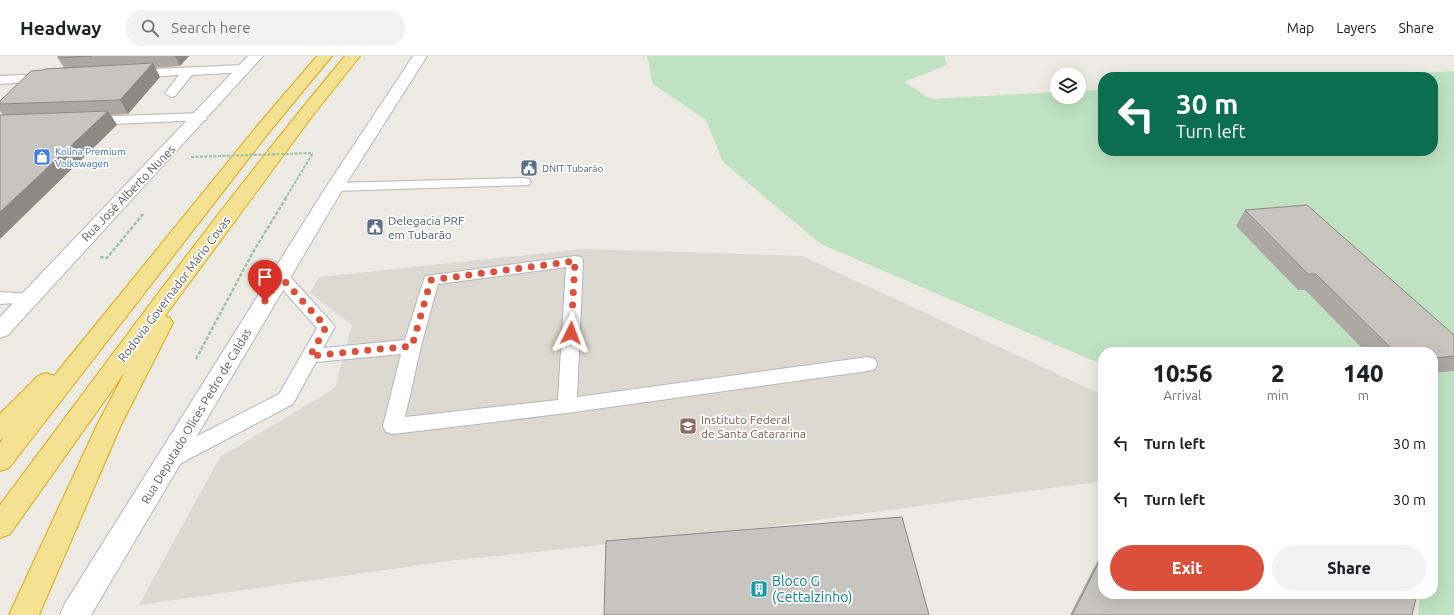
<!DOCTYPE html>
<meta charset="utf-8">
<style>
body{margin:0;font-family:Ubuntu,sans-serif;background:#f2f2f2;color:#202124;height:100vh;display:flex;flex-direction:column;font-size:15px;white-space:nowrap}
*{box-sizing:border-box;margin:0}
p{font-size:13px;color:#757577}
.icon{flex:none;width:22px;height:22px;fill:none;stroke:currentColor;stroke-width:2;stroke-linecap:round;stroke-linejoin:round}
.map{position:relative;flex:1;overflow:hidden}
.side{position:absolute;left:1098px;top:291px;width:340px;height:252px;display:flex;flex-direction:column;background:#fff;border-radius:16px;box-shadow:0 4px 16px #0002}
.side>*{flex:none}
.top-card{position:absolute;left:1098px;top:16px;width:340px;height:84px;border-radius:16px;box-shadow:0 4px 16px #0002;background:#0b6e4f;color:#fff;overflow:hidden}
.controls{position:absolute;left:1050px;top:12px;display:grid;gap:8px}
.controls a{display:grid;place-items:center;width:36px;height:36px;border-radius:50%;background:#fff;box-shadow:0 4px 16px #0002;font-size:20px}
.pin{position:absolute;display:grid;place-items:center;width:34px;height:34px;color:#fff;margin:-41px -17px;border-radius:50% 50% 50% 0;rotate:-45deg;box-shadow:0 0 4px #0007}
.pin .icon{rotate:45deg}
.me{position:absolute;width:44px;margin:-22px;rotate:3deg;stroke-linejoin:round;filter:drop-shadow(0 0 3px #0008)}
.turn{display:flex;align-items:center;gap:14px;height:84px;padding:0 12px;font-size:18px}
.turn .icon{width:52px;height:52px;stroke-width:2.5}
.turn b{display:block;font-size:28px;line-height:34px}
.eta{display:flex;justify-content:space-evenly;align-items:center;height:68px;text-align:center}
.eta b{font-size:24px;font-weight:800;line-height:28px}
.action{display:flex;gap:8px;margin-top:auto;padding:8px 12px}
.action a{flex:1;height:46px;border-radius:24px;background:#db503a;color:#fff;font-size:16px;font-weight:800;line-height:46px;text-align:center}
.action a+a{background:#f2f2f2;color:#202124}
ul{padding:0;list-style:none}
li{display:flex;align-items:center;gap:12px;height:56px;padding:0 12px}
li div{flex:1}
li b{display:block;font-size:15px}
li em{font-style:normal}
header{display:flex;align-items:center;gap:24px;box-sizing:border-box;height:56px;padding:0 20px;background:#fff;border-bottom:1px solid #e0e0e0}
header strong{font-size:19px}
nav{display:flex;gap:22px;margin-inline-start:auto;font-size:14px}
.search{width:280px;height:36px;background:#f2f2f2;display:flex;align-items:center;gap:10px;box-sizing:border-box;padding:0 14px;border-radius:22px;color:#757577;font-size:15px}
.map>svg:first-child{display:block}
.education{fill:#dcd9d0}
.green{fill:#c0e2c2}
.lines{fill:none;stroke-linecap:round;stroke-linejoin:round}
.lane-casing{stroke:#b5b7bc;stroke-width:2}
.secondary-casing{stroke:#b6b8bd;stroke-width:2}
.highway-casing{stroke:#dcaa12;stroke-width:2}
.path-far1{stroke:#9ac2a8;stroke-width:2;stroke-dasharray:3 1.5;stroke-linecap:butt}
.path{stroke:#9ac2a8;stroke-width:2.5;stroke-dasharray:3.5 2;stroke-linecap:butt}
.lane{fill:#fff;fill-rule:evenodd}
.secondary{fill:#fff;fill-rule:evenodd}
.highway{fill:#f4e191;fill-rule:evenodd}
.path-bridge{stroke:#9ac2a8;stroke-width:2;stroke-dasharray:3 1.5;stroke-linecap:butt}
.wall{fill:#aca9a5}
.shaded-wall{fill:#8c8986}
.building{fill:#c8c4c0;stroke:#8c8986}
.route{stroke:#db503a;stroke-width:7;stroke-dasharray:0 12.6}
.labels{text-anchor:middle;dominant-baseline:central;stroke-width:3.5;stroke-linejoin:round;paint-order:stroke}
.far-shop-label{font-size:10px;fill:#366cbe;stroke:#fff;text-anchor:start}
.far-service-label{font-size:10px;fill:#4e5e75;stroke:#fff;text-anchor:start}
.street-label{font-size:12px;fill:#5a5d62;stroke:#fff}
.service-label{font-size:12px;fill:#4e5e75;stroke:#fff;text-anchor:start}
.education-label{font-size:12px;fill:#785e54;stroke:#fff;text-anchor:start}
.near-culture-label{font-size:14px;fill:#0d838f;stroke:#fff;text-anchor:start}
</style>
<header>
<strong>Headway</strong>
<div class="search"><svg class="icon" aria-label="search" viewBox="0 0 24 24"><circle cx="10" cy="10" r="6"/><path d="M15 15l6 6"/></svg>Search here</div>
<nav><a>Map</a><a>Layers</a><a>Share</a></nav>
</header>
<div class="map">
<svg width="1454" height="559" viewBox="0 0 1454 559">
<rect width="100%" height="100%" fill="#eceae2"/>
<polygon class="education" points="584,193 802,200 1103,339 1103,425 743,474 448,505 139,549 220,401 335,332 352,269 310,237 319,221"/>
<polygon class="green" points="647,0 944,0 947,9 904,26 931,43 1057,36 1057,41 1079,41 1079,35 1103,34 1103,95 1433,95 1433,21 1337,21 1454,15 1454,559 1418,559 1420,538 1433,538 1433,296 1103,296 1103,309 821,188 723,106 706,64 653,28"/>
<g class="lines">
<g class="lane-casing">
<g id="lane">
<polygon points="243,9 247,10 249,13 247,16 192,19 175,40 171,41 165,37 179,19 133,22 127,18 133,14"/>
<polygon points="47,18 53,22 51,25 0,28 0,20"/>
<polygon points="201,57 206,58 207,61 206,64 90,69 83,65 90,61"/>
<polygon points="524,122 529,123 531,126 529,129 335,135 330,134 328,131 330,128 335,127"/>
<path d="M575 200 581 201 583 205 577 341 868 301 875 303 877 308 875 313 868 315 567 357 393 378 386 376 383 370 401 298 316 306 293 348 176 410 169 412 162 410 159 404 162 398 279 338 317 272 274 224 272 220 274 216 280 215 286 216 332 267 335 271 323 292 405 284 425 220ZM566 211 558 344 405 361 421 290 438 228Z"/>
<polygon points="0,236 34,238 37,242 34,246 0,248"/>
</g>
</g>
<g class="secondary-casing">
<g id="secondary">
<polygon points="248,0 263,0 8,279 0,282 0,261"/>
<polygon points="413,0 427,0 344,131 91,559 60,559 64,549 326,131"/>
</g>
</g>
<g class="highway-casing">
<g id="highway">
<polygon points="317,0 332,0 270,75 9,412 0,415 0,387 3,383 0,384 0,358 38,320 46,317 54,320 258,69"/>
<path d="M345 0H360L313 59 165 260 170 262 173 267 121 369 39 559H9L97 369 125 316 10 478 0 482V449C113 298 224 145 345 0Z"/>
</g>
</g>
<polyline class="path-far1" points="285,143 313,97"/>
<g class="path">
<polyline points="100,201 107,202 143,158"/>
<polyline points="196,303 253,196 286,142"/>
</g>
<use href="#lane" class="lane"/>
<use href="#secondary" class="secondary"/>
<use href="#highway" class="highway"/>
<polyline class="path-bridge" points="191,101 313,97"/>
</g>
<g class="wall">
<polygon points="59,0 189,0 180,10 155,12 160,21 128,58 111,59 117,69 3,59 0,55 0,45 43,14 64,12 58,2"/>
<polygon points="1245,154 1454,279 1454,315 1433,317 1433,296 1366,296 1305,234 1298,234 1236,170"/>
<polygon points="1103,494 1103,538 1412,559 1070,559"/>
</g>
<g class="shaded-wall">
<polygon points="175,0 189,0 180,10"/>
<polygon points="153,7 160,21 128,58 120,44"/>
<polygon points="108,55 117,69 0,183 0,156"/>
</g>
<g class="building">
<polygon points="59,0 92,0 58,2"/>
<polygon points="153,7 120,44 0,48 0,45 31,15 43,14 45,13"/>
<polygon points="108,55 0,156 0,59"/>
<polygon points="1307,149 1454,279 1454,300 1433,302 1433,296 1395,296 1316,218 1308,218 1245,154"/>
<polygon points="902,461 929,559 604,559 606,485"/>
<polygon points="1103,498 1103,538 1417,538 1412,559 1072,559"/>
</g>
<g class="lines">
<polyline class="route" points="265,245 280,220 326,271 310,300 412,290 431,224 575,205 571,277"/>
</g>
<defs>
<g id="shop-square" transform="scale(0.9)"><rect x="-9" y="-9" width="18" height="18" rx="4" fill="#3f7fe0" stroke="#fff"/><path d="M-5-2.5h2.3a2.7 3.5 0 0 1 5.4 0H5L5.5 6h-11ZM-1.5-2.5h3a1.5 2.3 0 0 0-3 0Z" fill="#fff"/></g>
<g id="civic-square" transform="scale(0.9)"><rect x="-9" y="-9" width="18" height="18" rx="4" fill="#5c6f8a" stroke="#fff"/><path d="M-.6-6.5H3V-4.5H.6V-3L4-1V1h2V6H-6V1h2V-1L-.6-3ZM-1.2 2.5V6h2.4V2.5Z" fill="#fff"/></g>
<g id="university-square" transform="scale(0.9)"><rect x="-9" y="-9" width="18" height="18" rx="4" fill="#8d6e63" stroke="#fff"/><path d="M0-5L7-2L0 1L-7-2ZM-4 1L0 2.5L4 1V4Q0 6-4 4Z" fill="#fff"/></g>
<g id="building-square" transform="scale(0.9)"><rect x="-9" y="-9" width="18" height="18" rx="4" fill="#0f9aa8" stroke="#fff"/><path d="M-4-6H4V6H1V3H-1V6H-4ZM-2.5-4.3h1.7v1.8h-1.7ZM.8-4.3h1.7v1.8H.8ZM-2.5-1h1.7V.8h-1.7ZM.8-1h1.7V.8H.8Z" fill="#fff"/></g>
</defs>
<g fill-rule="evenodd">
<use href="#shop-square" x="42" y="101"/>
<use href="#civic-square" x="529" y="112"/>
<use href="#civic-square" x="375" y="171"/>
<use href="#university-square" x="688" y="370"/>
<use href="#building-square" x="759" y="533"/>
</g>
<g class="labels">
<g class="far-shop-label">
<text x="55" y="95">Kolina Premium<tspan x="55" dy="12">Volkswagen</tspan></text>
</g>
<g class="far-service-label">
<text x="542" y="112">DNIT Tubarão</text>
</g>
<g class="street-label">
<text transform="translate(128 137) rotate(-46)">Rua José Alberto Nunes</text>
<text transform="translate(174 233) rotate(-53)">Rodovia Governador Mário Covas</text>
<text transform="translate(196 360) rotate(-59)">Rua Deputado Olices Pedro de Caldas</text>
</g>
<g class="service-label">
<text x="388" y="164">Delegacia PRF<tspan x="388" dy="14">em Tubarão</tspan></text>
</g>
<g class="education-label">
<text x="701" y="363">Instituto Federal<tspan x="701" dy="14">de Santa Catararina</tspan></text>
</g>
<g class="near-culture-label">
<text x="772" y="525">Bloco G<tspan x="772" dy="16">(Cettalzinho)</tspan></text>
</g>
</g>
</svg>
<div class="controls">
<a><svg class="icon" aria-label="layers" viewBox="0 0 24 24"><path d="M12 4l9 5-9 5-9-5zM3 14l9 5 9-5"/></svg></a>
</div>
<div class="pin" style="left:265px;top:245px;background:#d93025"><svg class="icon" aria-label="arrive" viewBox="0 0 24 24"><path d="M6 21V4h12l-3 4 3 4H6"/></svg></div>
<svg class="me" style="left:571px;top:277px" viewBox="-20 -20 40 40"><path d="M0-17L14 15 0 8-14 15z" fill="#db503a" stroke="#fff" stroke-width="4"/></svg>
<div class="top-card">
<div class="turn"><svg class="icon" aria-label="left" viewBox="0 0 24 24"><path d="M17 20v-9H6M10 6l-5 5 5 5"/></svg><div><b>30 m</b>Turn left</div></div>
</div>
<section class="side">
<div class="eta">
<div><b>10:56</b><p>Arrival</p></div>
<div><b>2</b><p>min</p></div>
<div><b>140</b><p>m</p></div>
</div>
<ul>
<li><svg class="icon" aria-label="left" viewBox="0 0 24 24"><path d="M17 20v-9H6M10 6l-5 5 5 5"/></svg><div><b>Turn left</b></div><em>30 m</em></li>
<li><svg class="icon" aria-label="left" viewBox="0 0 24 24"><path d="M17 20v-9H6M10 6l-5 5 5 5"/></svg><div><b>Turn left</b></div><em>30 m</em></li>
</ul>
<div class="action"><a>Exit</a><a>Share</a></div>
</section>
</div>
